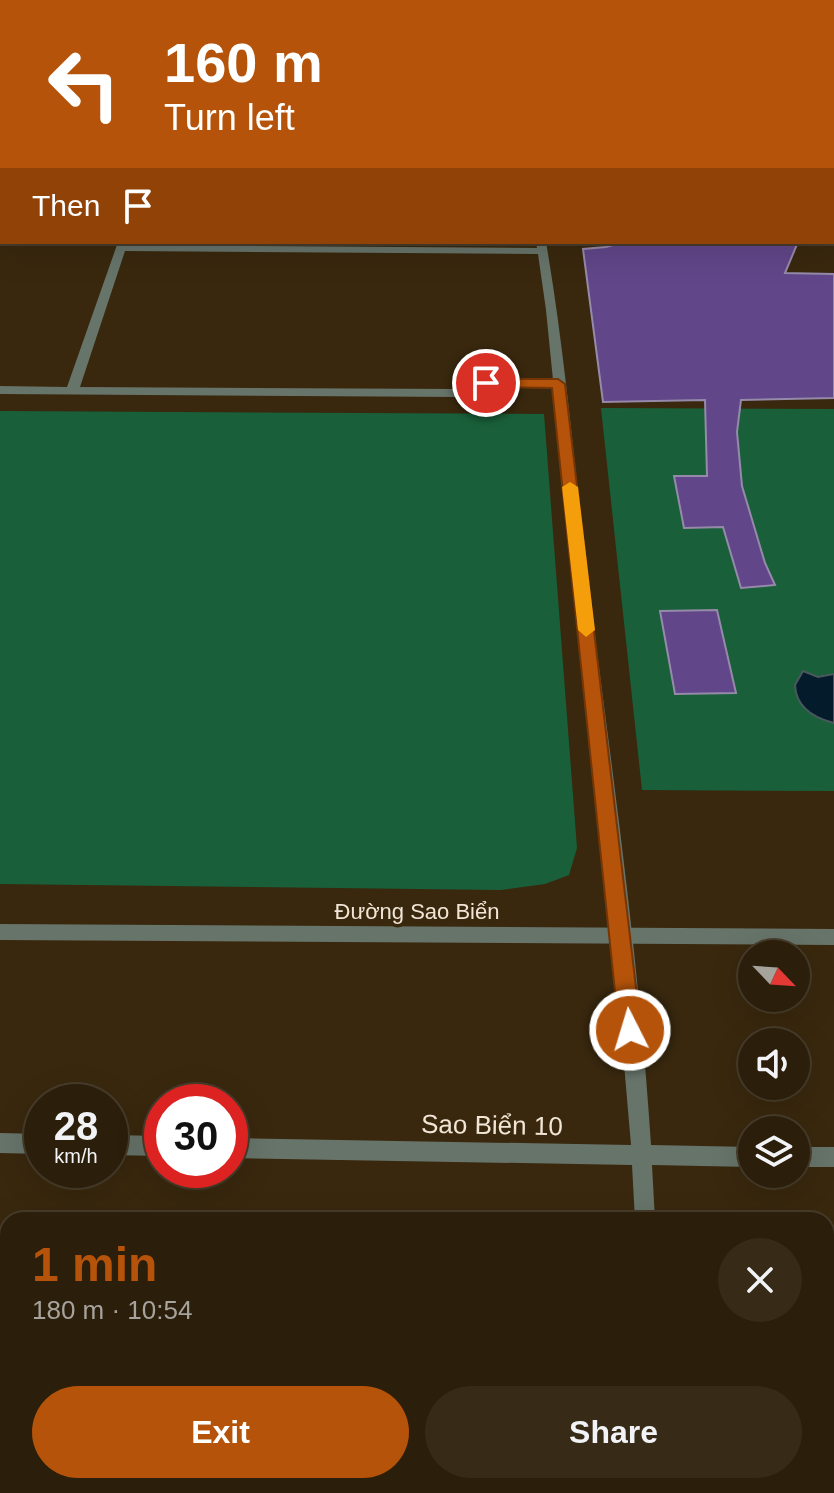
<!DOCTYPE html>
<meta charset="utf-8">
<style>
body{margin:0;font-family:Arial,sans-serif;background:#372b18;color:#f1f3f6;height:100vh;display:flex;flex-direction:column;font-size:30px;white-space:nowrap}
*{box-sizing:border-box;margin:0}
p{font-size:26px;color:#a6a29c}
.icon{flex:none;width:44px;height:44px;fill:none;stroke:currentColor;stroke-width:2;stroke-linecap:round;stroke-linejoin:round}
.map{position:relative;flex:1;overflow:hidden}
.panel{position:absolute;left:0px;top:1212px;width:834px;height:282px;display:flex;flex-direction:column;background:#2b1e0a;border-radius:24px 24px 0 0;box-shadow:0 8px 32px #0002,0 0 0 2px #473c2b}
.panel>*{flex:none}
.top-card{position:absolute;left:0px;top:0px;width:834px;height:244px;box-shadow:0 8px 32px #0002,0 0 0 2px #473c2b;background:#b45309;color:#fff;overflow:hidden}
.needle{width:52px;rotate:115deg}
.fabs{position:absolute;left:738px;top:940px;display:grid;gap:16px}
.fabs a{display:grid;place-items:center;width:72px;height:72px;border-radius:50%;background:#2b1e0a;box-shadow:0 8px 32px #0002,0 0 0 2px #473c2b;font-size:40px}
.speed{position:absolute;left:24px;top:1084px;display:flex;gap:16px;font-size:40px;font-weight:700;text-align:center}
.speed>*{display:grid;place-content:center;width:104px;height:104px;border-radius:50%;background:#2b1e0a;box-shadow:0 8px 32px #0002,0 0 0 2px #473c2b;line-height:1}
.speed small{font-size:20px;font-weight:400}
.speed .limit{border:12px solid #d22;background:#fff;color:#111}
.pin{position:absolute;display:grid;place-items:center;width:68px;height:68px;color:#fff;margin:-34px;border:4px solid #fff;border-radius:50%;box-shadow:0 2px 8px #0007}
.me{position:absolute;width:88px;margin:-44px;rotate:355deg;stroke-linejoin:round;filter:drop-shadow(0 0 6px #0008)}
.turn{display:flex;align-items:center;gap:28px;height:168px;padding:0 32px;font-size:36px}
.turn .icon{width:104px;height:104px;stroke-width:2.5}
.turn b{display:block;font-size:56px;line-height:68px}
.then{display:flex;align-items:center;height:76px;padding:0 32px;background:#0003;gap:16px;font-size:30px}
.round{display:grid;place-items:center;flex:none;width:84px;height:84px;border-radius:42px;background:#372b18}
.overview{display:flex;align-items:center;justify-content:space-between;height:136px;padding:0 32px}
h1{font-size:48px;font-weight:700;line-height:60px;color:#b45309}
.action{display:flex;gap:16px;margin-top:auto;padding:16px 32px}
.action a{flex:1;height:92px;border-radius:48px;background:#b45309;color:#fff;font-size:32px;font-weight:700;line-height:92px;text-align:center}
.action a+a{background:#372b18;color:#f1f3f6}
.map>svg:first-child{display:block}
.green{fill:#19603a}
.water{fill:#031b2b;stroke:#4a585e;stroke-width:2}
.building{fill:#614689;stroke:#958aa9;stroke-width:2}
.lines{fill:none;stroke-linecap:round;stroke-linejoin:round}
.minor{fill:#67746a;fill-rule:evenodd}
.tertiary{fill:#67746a;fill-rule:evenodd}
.route{fill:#b45309;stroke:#753606;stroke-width:2}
.slow{fill:#f59e0b}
.labels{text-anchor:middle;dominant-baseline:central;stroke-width:7;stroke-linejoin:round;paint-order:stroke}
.street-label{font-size:22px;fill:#f1e5d6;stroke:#39280e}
.near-street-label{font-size:26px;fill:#f1e5d6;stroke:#39280e}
</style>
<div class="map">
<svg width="834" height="1493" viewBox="0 0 834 1493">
<rect width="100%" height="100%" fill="#39280e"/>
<g class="green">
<polygon points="601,408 834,409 834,791 642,790"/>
<polygon points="0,411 544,414 577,848 569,875 545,884 501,890 0,884"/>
</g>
<path class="water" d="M803 671 818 677 834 674V723C814 718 796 708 795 685Z"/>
<g class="building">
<polygon points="623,242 798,242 785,273 834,274 834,398 741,400 737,432 742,486 765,563 775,585 741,588 723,527 684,528 674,476 707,476 705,400 603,402 583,249 606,247"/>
<polygon points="717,610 736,693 675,694 660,611"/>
</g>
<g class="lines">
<g class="minor">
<rect x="385" y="0" width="8" height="2"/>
<rect x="512" y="0" width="8" height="2"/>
<polygon points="633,0 641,0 642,2 634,2"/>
<polygon points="776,0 784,0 785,2 777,2"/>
<rect x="0" y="55" width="2" height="6"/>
<rect x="832" y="58" width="2" height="6"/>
<path d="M118 242H128L127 245 537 248 536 242H546C566 358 575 475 589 591 613 775 639 960 651 1145L752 1147V1167L652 1165 655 1220H635L632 1165 230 1158V1138L631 1145 608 879 553 388 487 387 460 397 0 394V386L67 387ZM125 251 538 254 546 310 553 380 486 379 458 389 80 387Z"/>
<polygon points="0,1133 42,1134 42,1154 0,1153"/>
<polygon points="110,1135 162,1136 162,1156 110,1155"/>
<rect x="796" y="1147" width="38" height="20"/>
<rect x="0" y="1449" width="8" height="24"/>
<polygon points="826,1464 834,1465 834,1489 822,1486 826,1486"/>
<polygon points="646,1486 670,1486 671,1493 647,1493"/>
</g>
<g class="tertiary">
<polygon points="0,0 6,0 0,5"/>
<rect x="0" y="107" width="2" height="6"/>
<rect x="832" y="110" width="2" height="6"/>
<rect x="0" y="128" width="2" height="6"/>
<rect x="832" y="135" width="2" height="6"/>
<polygon points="0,924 834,929 834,945 0,940"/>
</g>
</g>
<polygon class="route" points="558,379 565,384 641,1030 638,1037 630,1040 623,1037 619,1030 552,388 486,387 479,383 486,379"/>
<polygon class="slow" points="570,482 578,487 595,630 586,637 578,630 562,487"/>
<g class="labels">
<g class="street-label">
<text x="417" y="911">Đường Sao Biển</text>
</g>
<g class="near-street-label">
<text transform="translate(492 1125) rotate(1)">Sao Biển 10</text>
</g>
</g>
</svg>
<div class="fabs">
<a><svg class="needle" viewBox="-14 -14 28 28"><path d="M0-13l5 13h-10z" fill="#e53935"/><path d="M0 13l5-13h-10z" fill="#a6a29c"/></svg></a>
<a><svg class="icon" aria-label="sound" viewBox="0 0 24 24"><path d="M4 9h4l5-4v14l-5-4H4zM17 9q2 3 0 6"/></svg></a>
<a><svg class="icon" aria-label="layers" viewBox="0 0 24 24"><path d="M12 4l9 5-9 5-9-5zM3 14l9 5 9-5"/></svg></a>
</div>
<div class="speed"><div>28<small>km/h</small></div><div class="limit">30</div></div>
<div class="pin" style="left:486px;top:383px;background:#d93025"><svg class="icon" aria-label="arrive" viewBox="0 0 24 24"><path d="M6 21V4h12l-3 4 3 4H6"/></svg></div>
<svg class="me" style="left:630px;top:1030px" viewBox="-20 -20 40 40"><circle r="17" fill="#b45309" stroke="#fff" stroke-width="3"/><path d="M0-11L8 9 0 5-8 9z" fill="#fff"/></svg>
<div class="top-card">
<div class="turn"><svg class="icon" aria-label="left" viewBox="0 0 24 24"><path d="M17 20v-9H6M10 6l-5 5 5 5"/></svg><div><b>160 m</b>Turn left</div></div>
<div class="then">Then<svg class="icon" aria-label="arrive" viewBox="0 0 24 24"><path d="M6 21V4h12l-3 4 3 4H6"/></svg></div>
</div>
<section class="panel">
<div class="overview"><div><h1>1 min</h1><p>180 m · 10:54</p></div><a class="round"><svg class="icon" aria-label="close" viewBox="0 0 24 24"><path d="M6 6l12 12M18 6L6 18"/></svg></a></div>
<div class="action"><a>Exit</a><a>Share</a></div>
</section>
</div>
